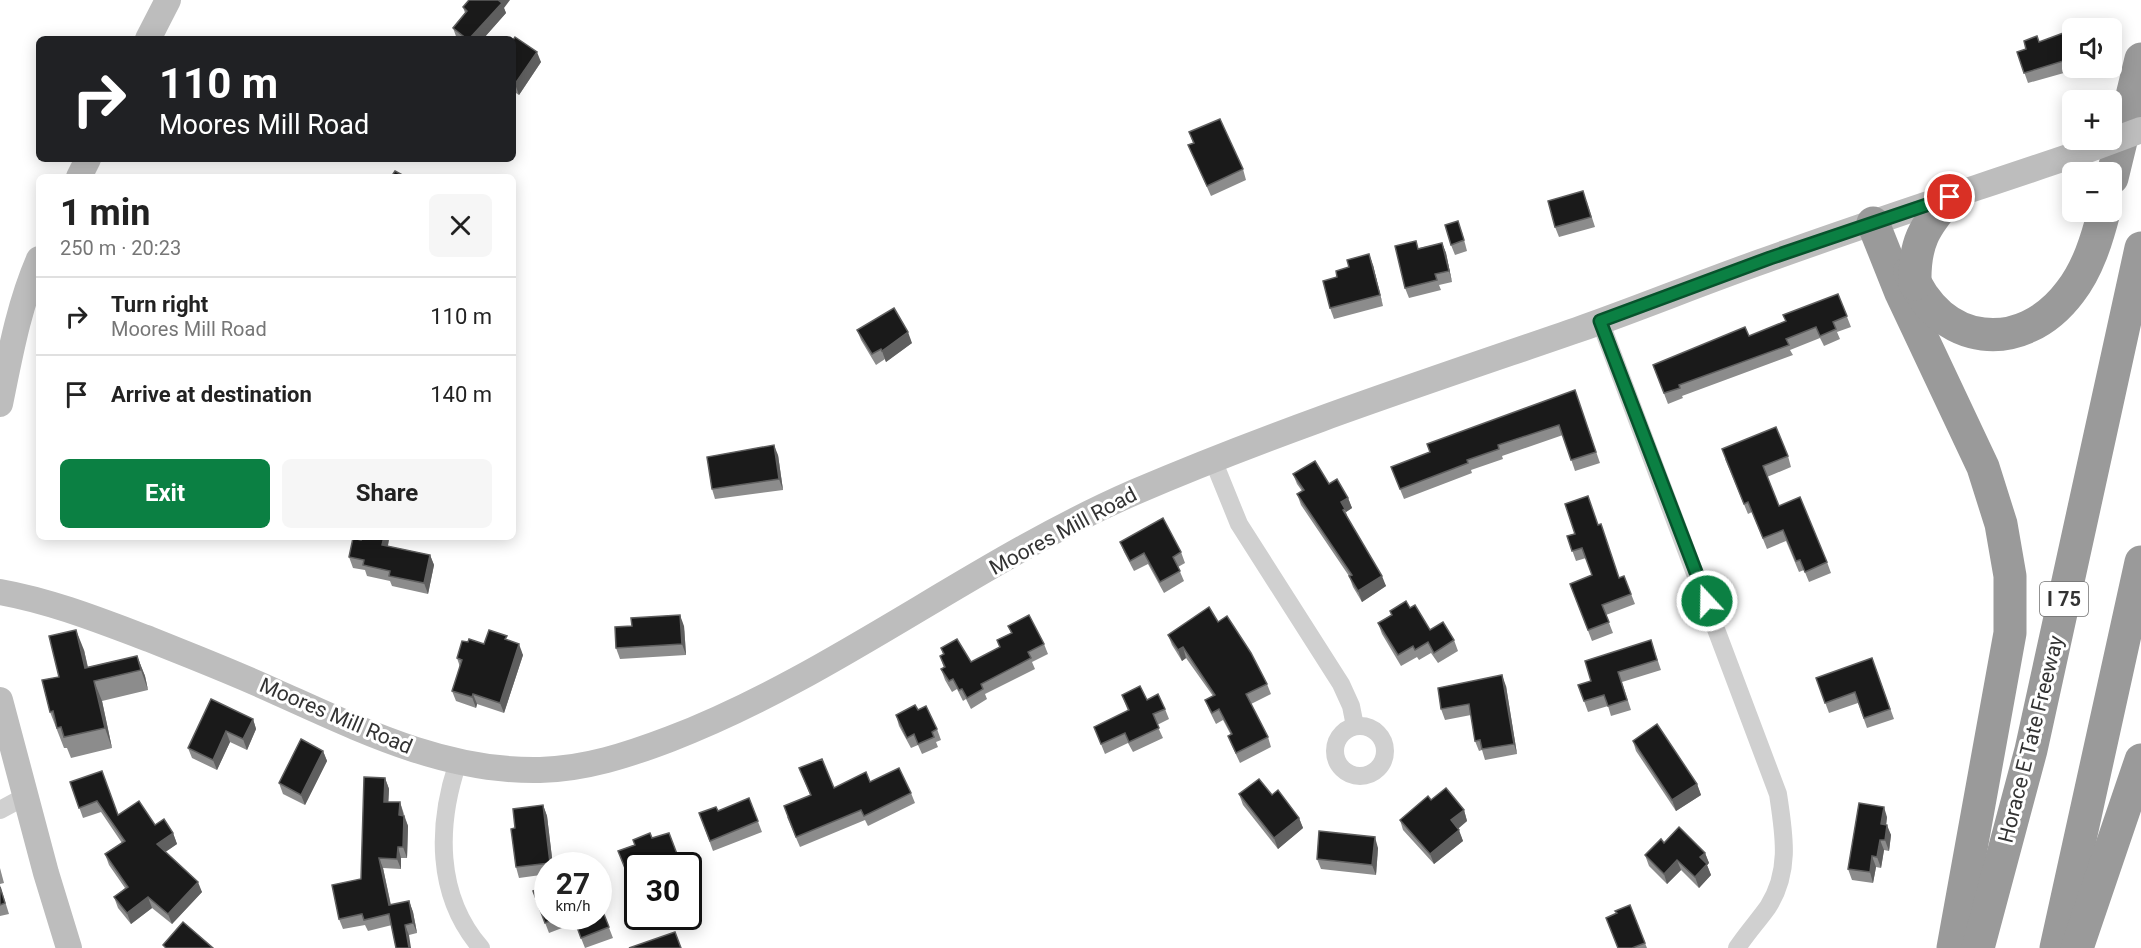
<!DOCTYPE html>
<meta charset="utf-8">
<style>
body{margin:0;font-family:Roboto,sans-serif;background:#f6f6f6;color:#222;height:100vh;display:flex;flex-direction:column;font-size:22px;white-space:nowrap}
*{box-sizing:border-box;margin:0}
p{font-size:20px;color:#767676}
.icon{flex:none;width:33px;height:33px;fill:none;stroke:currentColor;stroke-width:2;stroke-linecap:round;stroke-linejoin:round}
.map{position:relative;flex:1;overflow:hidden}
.side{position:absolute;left:36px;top:174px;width:480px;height:366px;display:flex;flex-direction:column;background:#fff;border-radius:9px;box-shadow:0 3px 15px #0003}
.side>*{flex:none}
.guide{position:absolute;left:36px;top:36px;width:480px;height:126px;border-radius:9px;box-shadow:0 3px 15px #0003;background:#202124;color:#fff;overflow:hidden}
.buttons{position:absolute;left:2062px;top:18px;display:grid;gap:12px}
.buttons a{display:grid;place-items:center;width:60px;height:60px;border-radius:9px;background:#fff;box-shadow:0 3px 15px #0003;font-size:30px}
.speed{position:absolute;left:534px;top:852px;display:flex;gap:12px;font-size:30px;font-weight:700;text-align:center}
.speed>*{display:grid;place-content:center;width:78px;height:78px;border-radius:50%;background:#fff;box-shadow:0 3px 15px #0003;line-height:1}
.speed small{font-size:15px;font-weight:400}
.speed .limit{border:3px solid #111;border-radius:9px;background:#fff;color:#111}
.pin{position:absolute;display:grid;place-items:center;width:51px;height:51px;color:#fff;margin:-26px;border:3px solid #fff;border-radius:50%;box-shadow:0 2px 6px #0007}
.me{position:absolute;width:66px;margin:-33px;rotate:339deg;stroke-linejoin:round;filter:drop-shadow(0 0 4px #0008)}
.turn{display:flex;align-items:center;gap:21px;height:126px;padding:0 24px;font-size:27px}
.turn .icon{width:78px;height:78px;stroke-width:2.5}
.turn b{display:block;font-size:42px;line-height:51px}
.round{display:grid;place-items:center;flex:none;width:63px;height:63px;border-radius:9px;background:#f6f6f6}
.headline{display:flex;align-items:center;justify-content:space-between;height:102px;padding:0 24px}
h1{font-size:36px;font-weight:700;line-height:45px}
.cta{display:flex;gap:12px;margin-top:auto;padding:12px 24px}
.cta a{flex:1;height:69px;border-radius:9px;background:#0b8043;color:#fff;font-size:24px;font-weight:700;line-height:69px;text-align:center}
.cta a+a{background:#f6f6f6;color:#222}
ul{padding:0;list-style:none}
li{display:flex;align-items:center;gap:18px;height:78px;padding:0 24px;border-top:2px solid #e0e0e0}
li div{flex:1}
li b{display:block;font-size:22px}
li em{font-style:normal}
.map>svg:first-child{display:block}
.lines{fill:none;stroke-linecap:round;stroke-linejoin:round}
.street{stroke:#d0d0d0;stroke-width:18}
.secondary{stroke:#bdbdbd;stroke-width:26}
.highway{stroke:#9a9a9a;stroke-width:33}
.secondary-bridge{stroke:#bdbdbd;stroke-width:26}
.wall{fill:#8c8c8c}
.shaded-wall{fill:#5f5f5f}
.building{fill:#1a1a1a;stroke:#5f5f5f;stroke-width:1.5}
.route-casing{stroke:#07532c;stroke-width:15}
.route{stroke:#0b8043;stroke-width:10}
.labels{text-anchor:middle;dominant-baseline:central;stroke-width:6;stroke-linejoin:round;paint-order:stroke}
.shield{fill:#fff;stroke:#707070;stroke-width:1.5}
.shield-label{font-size:20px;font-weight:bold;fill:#333}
.street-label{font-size:21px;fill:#333;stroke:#fff}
</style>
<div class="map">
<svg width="2141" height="948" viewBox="0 0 2141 948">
<rect width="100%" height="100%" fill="#fff"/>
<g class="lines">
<g class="street">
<path d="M1600 321 1778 794C1784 834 1791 871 1768 907 1758 921 1747 933 1737 948"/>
<polyline points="1213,460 1239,524 1341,684 1351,706 1355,726"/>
<circle cx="1360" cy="751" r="25"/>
<path d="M458 762C437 824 435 895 481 948"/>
<polyline points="0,810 26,796"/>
</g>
<g class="secondary">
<polyline points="148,39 168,0"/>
<polyline points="79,177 88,159"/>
<path d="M0 404C10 355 19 305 39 259"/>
<path d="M0 592C51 601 101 621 149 639 191 656 233 672 274 691 359 729 444 772 540 770 585 769 628 755 670 739 834 676 974 562 1135 492 1279 430 1429 381 1577 330 1640 308 1703 282 1766 260 1868 223 1971 190 2074 155"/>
<polyline points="0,700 46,873 69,948"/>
</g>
<g class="highway">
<polyline points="2112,178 2141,59"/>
<polyline points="1873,223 1901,293 1983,467 2001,524 2010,576 2010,633 1953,948"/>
<path d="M1910 271C1939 347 2022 356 2070 292 2088 269 2097 239 2104 212"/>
<path d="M1915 284C1914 243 1924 227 1950 197"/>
<polyline points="1978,948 2031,750 2141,248"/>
<polyline points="2056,948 2141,562"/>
<polyline points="2077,948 2141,760"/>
</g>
<polyline class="secondary-bridge" points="2074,155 2141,130"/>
</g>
<g class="wall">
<polygon points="463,7 504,8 506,13 483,39 457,39 453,28 465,13"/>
<polygon points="513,40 541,62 519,95 513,91"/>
<polygon points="2039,41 2073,53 2073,68 2078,68 2078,69 2028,83 2017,52 2026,49"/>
<polygon points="1189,132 1243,169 1246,180 1211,196 1188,145 1193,143"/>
<polygon points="1587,202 1595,227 1559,237 1555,227"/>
<polygon points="1462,232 1467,251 1455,255 1451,245"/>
<polygon points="1442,243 1446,253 1452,282 1439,285 1441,290 1409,298 1405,288 1419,248"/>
<polygon points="1373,265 1383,306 1334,319 1330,308 1337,277"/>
<polygon points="1838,294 1851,327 1837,332 1840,339 1824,346 1820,338 1790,350 1793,355 1682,396 1683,398 1668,404 1653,365 1749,336 1786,321"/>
<polygon points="857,330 912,343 886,362 885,359 876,365 861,340"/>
<polygon points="1575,390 1600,463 1575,471 1563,435 1502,456 1503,459 1471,470 1472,473 1404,499 1391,467 1430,452"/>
<polygon points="778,455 783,490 715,499 712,489"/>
<polygon points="1788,456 1791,467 1767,477 1779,506 1827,562 1831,573 1809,582 1804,570 1799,572 1786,541 1767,549 1752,512 1748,514 1725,459"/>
<polygon points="1293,474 1329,484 1348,498 1352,508 1346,512 1348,519 1386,586 1362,602 1353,587 1349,576 1301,505 1297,494 1302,491 1297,484"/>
<polygon points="1598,525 1619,578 1624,576 1635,604 1606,615 1613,633 1592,641 1570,584 1592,575 1586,558 1576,561 1567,536"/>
<polygon points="389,539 388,546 430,555 434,565 428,594 392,586 390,581 367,576 365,570 353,568 349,557"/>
<polygon points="1120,542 1181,552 1185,563 1178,567 1184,581 1164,593 1148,564 1134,571 1124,552"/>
<polygon points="1410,608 1430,630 1454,640 1458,651 1438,663 1431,653 1419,660 1417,657 1401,666 1382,634 1378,623 1391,615 1390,611"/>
<polygon points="1218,622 1267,684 1271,694 1251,704 1268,737 1271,747 1240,763 1232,746 1228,736 1231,735 1223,720 1216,724 1209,710 1205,700 1213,696 1186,658 1182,661 1172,645 1168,635"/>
<polygon points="684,626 686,655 620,659 616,648"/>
<polygon points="1008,626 1044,644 1048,654 1032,662 1035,669 985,694 987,699 971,709 966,699 963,701 957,689 952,692 945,680 941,669 944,668 940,656 943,654 941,648 971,662 1000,648 997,640 1011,633"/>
<polygon points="508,640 523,655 504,713 477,704 476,708 456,701 452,691 460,667 457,658 468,642 484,644"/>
<polygon points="1651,640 1661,670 1622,682 1631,710 1611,716 1608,706 1588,712 1584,701 1591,681"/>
<polygon points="84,650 88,667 137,656 145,676 148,690 102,701 112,748 71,758 67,748 64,748 50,712 59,677"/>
<polygon points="1872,658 1894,719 1867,728 1858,703 1829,713 1816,678"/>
<polygon points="1506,686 1517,754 1485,760 1482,750 1479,751 1475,741 1471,715 1445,720 1441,709"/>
<polygon points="1122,695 1147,700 1165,709 1169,719 1157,725 1163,738 1133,752 1128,743 1105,754 1094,727 1128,711"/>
<polygon points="918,710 937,729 941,740 936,742 938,747 922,754 918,745 911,748 899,726 896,715"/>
<polygon points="253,719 256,729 247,750 230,742 217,770 192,758 188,748"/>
<polygon points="1633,741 1697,784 1701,795 1676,811 1636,751"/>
<polygon points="323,751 327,761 305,805 283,794 279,783"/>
<polygon points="799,768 834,788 870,782 911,793 915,803 868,826 865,820 800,847 787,817 810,795"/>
<polygon points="385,778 389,789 388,802 400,802 408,826 407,858 401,858 401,869 383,868 391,905 409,901 413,912 417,933 409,935 392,925 368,931 365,925 343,929 339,919 361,879"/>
<polygon points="70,782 118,815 155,825 173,833 177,844 165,852 202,892 172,924 152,908 131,924 118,908 114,897 125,888 109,865 105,854 122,843 101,812 83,818"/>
<polygon points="1239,794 1272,795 1299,818 1303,828 1278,849 1243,805"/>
<polygon points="749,798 762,832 713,851 699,813 718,811"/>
<polygon points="543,805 547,816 553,866 548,866 548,874 519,878 516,867"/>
<polygon points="1464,810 1467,821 1458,829 1463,841 1434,864 1403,830 1400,820"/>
<polygon points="1887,817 1886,825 1891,835 1889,851 1884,850 1881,868 1876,867 1873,883 1852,880 1848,869"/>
<polygon points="669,833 681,864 677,866 638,866 638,881 631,884 618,851 652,838"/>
<polygon points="1664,843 1705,853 1709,863 1707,865 1711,875 1699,888 1681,870 1667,884 1649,866 1645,855"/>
<polygon points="1378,848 1376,875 1321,869 1317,859"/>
<polygon points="0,868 4,883 0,884"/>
<polygon points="0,885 9,914 0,916"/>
<polygon points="533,891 548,916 598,916 598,899 613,938 585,948 575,923 549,933"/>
<polygon points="1630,905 1647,948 1617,948 1616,914"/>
</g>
<g class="shaded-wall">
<polygon points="498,0 510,0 504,8 506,13 483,39 469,39"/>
<polygon points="537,52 541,62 519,95 515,84"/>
<polygon points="1442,243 1446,253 1452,282 1449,271"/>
<polygon points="1369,254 1373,265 1383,306 1380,295"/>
<polygon points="908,332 912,343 886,362 882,351"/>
<polygon points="774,445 778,455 783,490 779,479"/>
<polygon points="1348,498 1352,508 1346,512 1341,502"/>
<polygon points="384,537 388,537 389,539 386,555 382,545"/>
<polygon points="430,555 434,565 428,594 424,583"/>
<polygon points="1382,576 1386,586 1362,602 1358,591"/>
<polygon points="680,615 684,626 686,655 682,644"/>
<polygon points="76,630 84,650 92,688 85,668"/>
<polygon points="519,644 523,655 504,713 500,703"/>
<polygon points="1183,647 1186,658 1182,661 1178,650"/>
<polygon points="137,656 145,676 148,690 141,670"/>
<polygon points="1502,675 1506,686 1517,754 1514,744"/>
<polygon points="94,681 102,701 112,748 105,728"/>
<polygon points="473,694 477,704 476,708 472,697"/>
<polygon points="253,719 256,729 247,750 243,739"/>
<polygon points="226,731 230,742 217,770 213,760"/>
<polygon points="323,751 327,761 305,805 301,795"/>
<polygon points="385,778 389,789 388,812 384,802"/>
<polygon points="1697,784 1701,795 1676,811 1672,800"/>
<polygon points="400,802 403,813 403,826 399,815"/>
<polygon points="543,805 547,816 553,866 551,866 550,863"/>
<polygon points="1884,807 1887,817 1885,834 1881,824"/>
<polygon points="1464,810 1467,821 1455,831 1451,820"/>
<polygon points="404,816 408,826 407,858 403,847"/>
<polygon points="1299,818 1303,828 1278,849 1274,838"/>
<polygon points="1887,825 1891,835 1889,851 1885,840"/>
<polygon points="1459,830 1463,841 1434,864 1430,854"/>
<polygon points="173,833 177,844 161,855 157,844"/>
<polygon points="1375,837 1378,848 1376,875 1372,865"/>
<polygon points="1880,840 1884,850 1881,868 1877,857"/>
<polygon points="398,847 401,858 401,869 397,859"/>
<polygon points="1705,853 1709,863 1707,865 1711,875 1699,888 1695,877 1700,857"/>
<polygon points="1872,856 1876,867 1873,883 1870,872"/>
<polygon points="379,858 383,868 393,916 389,905"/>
<polygon points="1677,860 1681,870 1667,884 1664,874"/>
<polygon points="198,882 202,892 172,924 168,914"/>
<polygon points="148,897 152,908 131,924 127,913"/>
<polygon points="409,901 413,912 417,933 413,923"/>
<polygon points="405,925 409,935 411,948 409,948"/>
</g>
<g class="building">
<polygon points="469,0 498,0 502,3 469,39 467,39 453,28 467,11 463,7"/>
<polygon points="2066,32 2073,54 2073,58 2024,73 2017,52 2026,49 2024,41 2037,36 2039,42"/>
<polygon points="515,37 537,52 515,84 513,83 513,40"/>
<polygon points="1220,119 1243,169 1207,186 1188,145 1194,143 1189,132"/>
<polygon points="395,171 406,177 391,177"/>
<polygon points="1583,191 1591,217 1555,227 1548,201"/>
<polygon points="1458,221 1464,240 1451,245 1445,225"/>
<polygon points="1416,241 1418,249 1442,243 1449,271 1435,274 1437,280 1405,288 1395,246"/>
<polygon points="1369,254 1380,295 1330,308 1323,281 1337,277 1336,271 1349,267 1347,260"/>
<polygon points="1838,294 1847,316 1833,322 1836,329 1820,336 1816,327 1786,339 1789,345 1679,385 1680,388 1664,393 1653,365 1745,327 1749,336 1786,321 1783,315"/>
<polygon points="894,308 908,332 882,351 881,349 872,354 857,330"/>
<polygon points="1575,390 1596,452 1571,460 1559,425 1498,445 1499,449 1467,460 1468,463 1400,489 1391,467 1430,452 1427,444"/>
<polygon points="1776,427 1788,456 1763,466 1779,506 1800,497 1827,562 1805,572 1800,560 1796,561 1783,530 1763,538 1748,502 1744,504 1722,449"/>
<polygon points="774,445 779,479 712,489 707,457"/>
<polygon points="1315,461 1329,484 1337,479 1348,498 1341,502 1345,509 1343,510 1382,576 1358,591 1349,576 1352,575 1297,494 1304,490 1293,474"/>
<polygon points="1588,496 1598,525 1601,524 1619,578 1624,576 1631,594 1602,605 1609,622 1588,630 1570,584 1592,575 1582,548 1572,551 1567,536 1575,534 1565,504"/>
<polygon points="1163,518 1181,552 1173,557 1180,571 1160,582 1144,553 1130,561 1120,542"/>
<polygon points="361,537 384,537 382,545 430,555 424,583 389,576 390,571 363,565 364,560 349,557 353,538 361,540"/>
<polygon points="1406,601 1410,608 1415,605 1430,630 1443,622 1454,640 1434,653 1428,642 1415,650 1413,646 1398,655 1378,623 1392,615 1390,611"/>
<polygon points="1209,607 1218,622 1227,616 1251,653 1267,684 1246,694 1268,737 1236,753 1228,736 1232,734 1219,709 1212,713 1205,700 1215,695 1183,647 1178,650 1168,635"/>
<polygon points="680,615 682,644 616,648 615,627 632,626 631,618"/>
<polygon points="1029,615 1044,644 1028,652 1031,658 981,684 983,689 967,698 962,689 959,690 953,679 949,681 941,669 945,667 940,656 944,654 941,648 957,639 971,662 1000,647 997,640 1012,633 1008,626"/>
<polygon points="76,630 85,668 137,656 141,670 94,681 105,728 64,737 61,727 57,728 53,711 50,712 42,680 59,677 49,636"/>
<polygon points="489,630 507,636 505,639 519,644 500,703 473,694 472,697 452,691 462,660 457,658 462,641 468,642 469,639 484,644"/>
<polygon points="1651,640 1657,660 1618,672 1627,700 1608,706 1604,695 1584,701 1578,685 1591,681 1585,661"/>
<polygon points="1872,658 1890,709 1864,718 1855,692 1825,703 1816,678"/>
<polygon points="1502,675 1514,744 1482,749 1480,740 1475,741 1469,704 1441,709 1438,688"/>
<polygon points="1140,686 1147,700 1158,694 1165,709 1153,714 1159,728 1129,742 1125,733 1101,744 1094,727 1129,710 1122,695"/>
<polygon points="211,699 253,719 243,739 226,731 213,760 188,748"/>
<polygon points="915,705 918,710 926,706 937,729 932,732 934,737 918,744 914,734 907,738 896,715"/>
<polygon points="1657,724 1697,784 1672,800 1633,741"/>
<polygon points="301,739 323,751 301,795 279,783"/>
<polygon points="822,759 834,788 866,772 870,782 899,768 911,793 864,816 861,810 796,837 784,806 811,795 799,768"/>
<polygon points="102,771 118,815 139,801 155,825 164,819 173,833 157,844 198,882 168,914 148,897 127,913 114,897 128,887 105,854 125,841 97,801 79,808 70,782"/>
<polygon points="364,777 385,778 384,802 400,802 399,815 404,816 403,847 398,847 397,859 379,858 389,905 409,901 413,923 405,925 409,948 396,948 389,914 364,920 362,914 339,919 332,885 361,879"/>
<polygon points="1259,779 1272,795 1278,790 1299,818 1274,838 1239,794"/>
<polygon points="1446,788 1464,810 1451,820 1459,830 1430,854 1400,820 1428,796 1431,800"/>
<polygon points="749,798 758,821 710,841 699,813 716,807 718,811"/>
<polygon points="1859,803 1884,807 1881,824 1887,825 1885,840 1880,840 1877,857 1872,856 1870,872 1848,869"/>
<polygon points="543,805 550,863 516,867 511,829 515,828 513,809"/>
<polygon points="1679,827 1705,853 1700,857 1707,864 1695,877 1677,860 1664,874 1645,855 1661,839 1664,843"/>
<polygon points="1319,831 1375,837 1372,865 1317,859"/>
<polygon points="650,833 652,838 669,833 677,854 671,856 674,864 670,866 650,866 650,864 647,866 638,866 638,869 627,873 618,851 635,845 633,840"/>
<polygon points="548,886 548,916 561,916 545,923 533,891"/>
<polygon points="0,887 5,903 0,905"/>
<polygon points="598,899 609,927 581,938 573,916 598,916"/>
<polygon points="1630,905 1645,943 1632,948 1618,948 1606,918 1617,913 1615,911"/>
<polygon points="183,922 213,948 166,948 163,945"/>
<polygon points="675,932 681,948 629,948"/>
</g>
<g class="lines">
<g class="route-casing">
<polyline id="route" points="1707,601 1600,321 1770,258 1950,197"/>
</g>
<use href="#route" class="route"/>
</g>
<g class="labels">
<rect class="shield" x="2040" y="582" width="48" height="34" rx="4.5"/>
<g class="shield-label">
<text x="2064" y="599">I 75</text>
</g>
<g class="street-label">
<text transform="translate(1063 531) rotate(-28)">Moores Mill Road</text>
<text transform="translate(336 716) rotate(23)">Moores Mill Road</text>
<text transform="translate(2031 739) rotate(-76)">Horace E Tate Freeway</text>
</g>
</g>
</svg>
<div class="buttons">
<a><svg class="icon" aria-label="sound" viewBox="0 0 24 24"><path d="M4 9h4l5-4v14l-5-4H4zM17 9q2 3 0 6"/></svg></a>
<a>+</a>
<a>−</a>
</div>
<div class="speed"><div>27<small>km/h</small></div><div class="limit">30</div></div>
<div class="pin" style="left:1950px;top:197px;background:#d93025"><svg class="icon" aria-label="arrive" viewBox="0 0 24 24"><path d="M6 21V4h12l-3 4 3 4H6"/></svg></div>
<svg class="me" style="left:1707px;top:601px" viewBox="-20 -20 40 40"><circle r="17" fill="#0b8043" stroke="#fff" stroke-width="3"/><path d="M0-11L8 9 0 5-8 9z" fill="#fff"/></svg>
<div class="guide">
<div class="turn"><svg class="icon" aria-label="right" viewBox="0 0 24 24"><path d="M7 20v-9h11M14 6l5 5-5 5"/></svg><div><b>110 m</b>Moores Mill Road</div></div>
</div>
<section class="side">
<div class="headline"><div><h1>1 min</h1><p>250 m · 20:23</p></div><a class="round"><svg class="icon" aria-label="close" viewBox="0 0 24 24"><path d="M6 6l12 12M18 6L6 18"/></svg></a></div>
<ul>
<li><svg class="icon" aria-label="right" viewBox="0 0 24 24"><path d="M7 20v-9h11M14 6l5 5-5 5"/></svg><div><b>Turn right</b><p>Moores Mill Road</p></div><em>110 m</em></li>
<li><svg class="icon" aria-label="arrive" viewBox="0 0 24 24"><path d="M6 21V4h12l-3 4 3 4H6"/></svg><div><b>Arrive at destination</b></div><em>140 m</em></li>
</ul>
<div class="cta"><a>Exit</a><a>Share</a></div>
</section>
</div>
